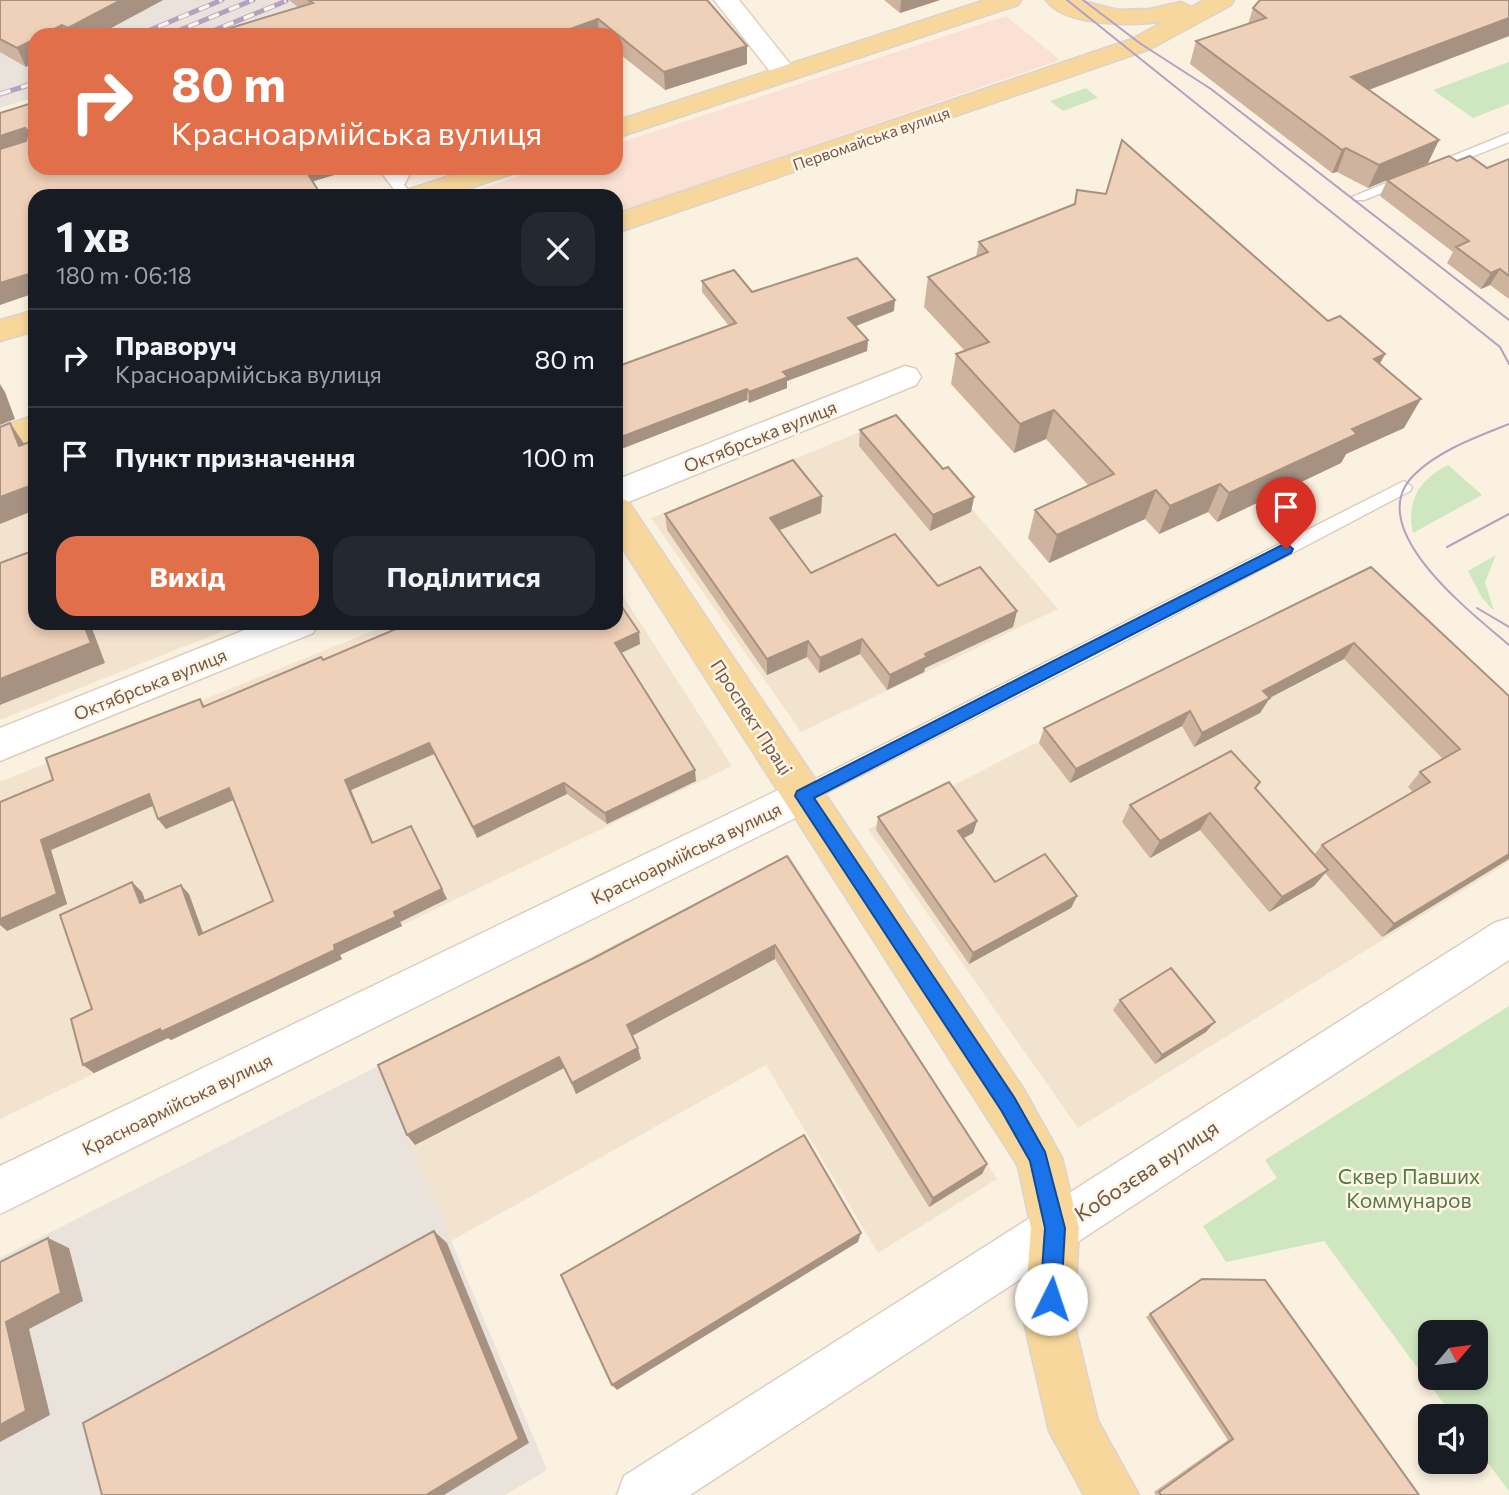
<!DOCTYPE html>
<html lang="uk">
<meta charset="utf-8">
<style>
body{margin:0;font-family:Commissioner,sans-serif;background:#242831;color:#f1f3f6;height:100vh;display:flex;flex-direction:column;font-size:26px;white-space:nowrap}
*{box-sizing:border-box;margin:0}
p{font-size:23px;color:#9ea1a6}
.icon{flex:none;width:38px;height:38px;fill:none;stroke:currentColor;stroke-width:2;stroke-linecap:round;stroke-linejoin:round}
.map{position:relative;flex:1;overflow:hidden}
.details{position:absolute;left:28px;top:189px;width:595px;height:441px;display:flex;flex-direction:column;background:#171b24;border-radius:21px;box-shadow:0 4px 10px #0003}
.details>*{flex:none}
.hud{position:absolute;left:28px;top:28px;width:595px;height:147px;border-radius:21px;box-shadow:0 4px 10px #0003;background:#e06f4a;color:#fff;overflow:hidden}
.needle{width:46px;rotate:61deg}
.tools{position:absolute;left:1418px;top:1320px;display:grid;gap:14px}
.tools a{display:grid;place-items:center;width:70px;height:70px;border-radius:14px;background:#171b24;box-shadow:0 4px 10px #0003;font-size:35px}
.pin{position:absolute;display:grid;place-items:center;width:60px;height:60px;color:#fff;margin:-72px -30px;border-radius:50% 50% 50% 0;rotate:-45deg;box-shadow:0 0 7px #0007}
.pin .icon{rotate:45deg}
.me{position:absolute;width:77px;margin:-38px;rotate:4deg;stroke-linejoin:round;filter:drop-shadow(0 0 5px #0008)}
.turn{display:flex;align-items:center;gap:24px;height:147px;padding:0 28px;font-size:32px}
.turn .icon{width:91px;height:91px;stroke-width:2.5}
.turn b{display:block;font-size:49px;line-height:60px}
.round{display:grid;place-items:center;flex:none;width:74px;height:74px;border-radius:21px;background:#242831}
.overview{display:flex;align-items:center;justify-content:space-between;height:119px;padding:0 28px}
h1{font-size:42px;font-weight:700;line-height:52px}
.action{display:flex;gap:14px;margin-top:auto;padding:14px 28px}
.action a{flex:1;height:80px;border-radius:21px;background:#e06f4a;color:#fff;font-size:28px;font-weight:700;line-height:80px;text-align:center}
.action a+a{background:#242831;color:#f1f3f6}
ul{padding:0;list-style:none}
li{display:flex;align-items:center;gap:21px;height:98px;padding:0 28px;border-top:2px solid #363941}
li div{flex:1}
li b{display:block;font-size:26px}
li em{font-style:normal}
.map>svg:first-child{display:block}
.residential{fill:#f2e3cf}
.commercial{fill:#fbe1d4}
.industrial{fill:#e9e3dc}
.green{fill:#cfe7c0;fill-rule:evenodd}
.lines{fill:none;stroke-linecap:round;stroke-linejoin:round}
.lane-casing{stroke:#decdbd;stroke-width:3}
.street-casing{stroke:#decdbd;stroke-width:3}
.secondary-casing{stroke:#e3cfbb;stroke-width:3}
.primary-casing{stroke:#dad4d0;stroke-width:3}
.lane{fill:#fff;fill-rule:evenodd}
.street{fill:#fff;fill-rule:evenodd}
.secondary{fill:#fff;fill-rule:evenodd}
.primary{fill:#f7d79b;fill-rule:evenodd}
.tram{stroke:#b4a1c2;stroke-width:2}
.rail-casing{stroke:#b4a1c2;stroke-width:5}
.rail{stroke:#fef5e6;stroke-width:3.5;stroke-dasharray:11;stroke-linecap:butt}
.wall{fill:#ceb39f}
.shaded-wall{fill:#a79282}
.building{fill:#efd0b9;stroke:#a79282;stroke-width:2}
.route{fill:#1a73e8;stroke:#114b97;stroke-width:2}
.labels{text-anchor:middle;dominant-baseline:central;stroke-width:5;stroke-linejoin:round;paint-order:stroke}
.far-street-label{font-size:16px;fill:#705849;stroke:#fef5e6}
.street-label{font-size:18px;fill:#705849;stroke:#fef5e6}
.near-street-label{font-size:21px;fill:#705849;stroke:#fef5e6}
.near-park-label{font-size:21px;fill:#547b44;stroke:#fef5e6}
</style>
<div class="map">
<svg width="1509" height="1495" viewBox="0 0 1509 1495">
<rect width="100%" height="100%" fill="#fbf1e0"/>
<g class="residential">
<polygon points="894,418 1058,609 801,732 651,518"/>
<polygon points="35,460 35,623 243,623 0,720 0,472"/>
<polygon points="1360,577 1509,719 1509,862 1078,1128 868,829"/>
<polygon points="616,585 732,766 0,1119 0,782 392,623 616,623"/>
<polygon points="789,855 997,1179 878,1253 766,1065 451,1241 378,1066"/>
</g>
<polygon class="commercial" points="1006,16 1060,60 616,213 616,196 478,196 474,191 544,168 616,168 616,144"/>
<g class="industrial">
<polygon points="0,0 396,0 227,35 35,35 35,97 0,108"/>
<polygon points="378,1066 547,1470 505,1495 0,1495 0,1258"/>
</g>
<g class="green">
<polygon points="1509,62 1509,104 1473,118 1433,90"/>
<polygon points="1086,88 1098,98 1063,111 1050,101"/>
<path d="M1448 465 1482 495 1413 533C1406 501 1419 480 1448 465Z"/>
<polygon points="1496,555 1485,582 1494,611 1482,598 1468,571"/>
<path d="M1509 1006V1491L1475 1446V1416H1453L1324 1241 1226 1262 1203 1226 1277 1178 1265 1160ZM1430 1332H1475V1377H1430Z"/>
</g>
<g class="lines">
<g class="lane-casing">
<g id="lane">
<polygon points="1509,133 1509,142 1364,200 1354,200 1352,197"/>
<polygon points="378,168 392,168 396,174 399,168 413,168 404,185 413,196 399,196"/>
<polygon points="1404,481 1412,487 1410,491 1102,653 810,801 803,804 796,801 793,795 796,789"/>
</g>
</g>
<g class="street-casing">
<g id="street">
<polygon points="905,366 916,369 921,377 916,385 616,507 616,480"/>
<polygon points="262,623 318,623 313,633 0,761 0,728"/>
<polygon points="803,778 817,783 823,795 817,807 0,1214 0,1166"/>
<polygon points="1509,918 1509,960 690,1495 617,1495 624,1476 1494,923"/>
</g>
</g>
<g class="secondary-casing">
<polygon id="secondary" points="714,0 739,0 794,69 798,74 794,79 776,79"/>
</g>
<g class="primary-casing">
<g id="primary">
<polygon points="985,0 1021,0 1018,5 616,138 616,121"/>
<path d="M1046 0H1078L1118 10 1150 9 1181 2 1192 7 1204 0H1234L1231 5 1150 49 616 233V214L1132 39 1165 21C1136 26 1064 27 1046 0Z"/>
<polygon points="474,168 516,168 512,174 446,196 403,196 407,190"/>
<polygon points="35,310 35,331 0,341 0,320"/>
<polygon points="35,415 35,439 0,451 0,427"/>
<polygon points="616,497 628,501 1023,1088 1062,1158 1079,1228 1074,1322 1098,1421 1139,1495 1084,1495 1049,1431 1024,1322 1031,1228 1018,1166 616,538"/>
</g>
</g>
<use href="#lane" class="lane"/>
<use href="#street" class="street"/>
<use href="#secondary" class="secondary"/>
<use href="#primary" class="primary"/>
<g class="tram">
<polyline points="1067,0 1500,347 1509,364"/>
<polyline points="1083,0 1141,44 1211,89 1509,320"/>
<path d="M1509 424C1477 437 1439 450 1414 475 1360 528 1473 614 1509 645"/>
<polyline points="1447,547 1509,514"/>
<polyline points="1477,608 1509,627"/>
</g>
<g class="rail-casing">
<g id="rail">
<polyline points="138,35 222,0"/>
<polyline points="168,35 253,0"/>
<polyline points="203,35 286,1"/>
<polyline points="0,94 35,83"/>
</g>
</g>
<use href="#rail" class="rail"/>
</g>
<g class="wall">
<polygon points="0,0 163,0 98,35 35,35 26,67 0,52"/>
<polygon points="289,0 707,0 747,46 747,64 665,90 616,51 616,35 207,35 299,8"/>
<polygon points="884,0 940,0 900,13"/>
<polygon points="1509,0 1509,36 1369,90 1439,140 1428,163 1368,188 1337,172 1332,173 1190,64 1196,41 1248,24 1253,8"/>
<polygon points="1509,159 1509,299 1490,285 1481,289 1447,263 1453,252 1380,196 1387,180 1457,161 1487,168"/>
<polygon points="1077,190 1328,321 1385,354 1380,364 1404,428 1346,454 1341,463 1217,522 1208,512 1159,534 1145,519 1049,563 1028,538 1035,510 1089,486 1046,439 1014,453 951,384 956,354 965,351 924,307 928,277 976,257 979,242 1074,205"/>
<polygon points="702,281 752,292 894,311 856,326 868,340 867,351 787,381 787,388 749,403 747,400 616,451 616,367 729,326 702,292"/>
<polygon points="860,430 943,469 974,497 971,512 930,531 859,446"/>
<polygon points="822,496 821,513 780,530 811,573 938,586 1017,611 1013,627 925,668 924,672 887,690 860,654 819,673 807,657 767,675 667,530 665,514"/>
<polygon points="1371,567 1509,696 1509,859 1382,937 1325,873 1314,886 1269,912 1200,830 1150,858 1122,822 1130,805 1255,788 1314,855 1322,845 1413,792 1408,787 1420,772 1443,759 1344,659 1269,698 1260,713 1194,747 1182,726 1070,783 1039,743 1044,728"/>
<polygon points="640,644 621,653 696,781 607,824 567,794 477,838 434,754 351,790 373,843 442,889 447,899 400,922 402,926 340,955 342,959 171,1040 168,1038 94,1073 83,1065 92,1009 132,882 142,892 145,901 189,894 203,933 273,901 233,800 166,829 158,819 153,806 51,850 67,904 7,931 53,780 200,699 205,706 323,660"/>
<polygon points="878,817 977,821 973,833 963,839 995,882 1077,896 1071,908 969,964 876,830"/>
<polygon points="787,856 987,1164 982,1174 929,1207 775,959 632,1036 641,1059 576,1094 564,1068 415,1145 592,959"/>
<polygon points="1120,1000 1206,1032 1155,1064 1113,1010"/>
<polygon points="1202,1279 1419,1495 1156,1495 1154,1492 1228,1440 1146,1317"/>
</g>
<g class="shaded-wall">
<polygon points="121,0 163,0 98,35 72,35 68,28"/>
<polygon points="901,0 940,0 900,13"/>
<polygon points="1509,18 1509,36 1342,100 1351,77"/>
<polygon points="598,19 599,35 554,35"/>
<polygon points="62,25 67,35 42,35"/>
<polygon points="35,39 35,62 26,67 17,48"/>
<polygon points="747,46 747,64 665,90 664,72"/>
<polygon points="25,128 34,146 0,158 0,136"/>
<polygon points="1439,140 1428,163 1368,188 1379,165"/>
<polygon points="1346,148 1337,172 1332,173 1342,150"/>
<polygon points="303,168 357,168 308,183"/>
<polygon points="318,190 319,196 298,196"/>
<polygon points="1500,269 1490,285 1481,289 1491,273"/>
<polygon points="35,272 35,293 0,305 0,283"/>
<polygon points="895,300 894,311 848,329 848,318"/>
<polygon points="868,340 867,351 787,381 787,388 749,403 749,392 783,372"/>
<polygon points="1385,354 1369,383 1374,359"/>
<polygon points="0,384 5,392 15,419 0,425"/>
<polygon points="747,389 747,400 616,451 616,439"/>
<polygon points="1421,399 1404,428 1346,454 1341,463 1217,522 1229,493 1352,429"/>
<polygon points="1054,410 1046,439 1014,453 1020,424"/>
<polygon points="10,423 25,445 19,446"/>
<polygon points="35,484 35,510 0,524 0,497"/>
<polygon points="1220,484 1208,512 1159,534 1170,506"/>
<polygon points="1156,490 1145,519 1049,563 1057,535"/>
<polygon points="822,496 821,513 770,534 770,518"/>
<polygon points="974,497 971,512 930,531 933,515"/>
<polygon points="1017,611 1013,627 925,668 924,672 887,690 890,675 925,654"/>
<polygon points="83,623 90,623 105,663 0,705 0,679"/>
<polygon points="639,632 640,644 617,655 615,643"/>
<polygon points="862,639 860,654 819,673 820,658"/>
<polygon points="808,641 807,657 767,675 767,659"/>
<polygon points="1354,643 1344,659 1254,706 1263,691"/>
<polygon points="1270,698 1260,713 1194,747 1202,733"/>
<polygon points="1190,711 1182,726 1070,783 1076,769"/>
<polygon points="429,743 434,754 351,790 378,854 372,843 345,780"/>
<polygon points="695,770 696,781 607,824 605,813"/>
<polygon points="564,783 567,794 477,838 473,827"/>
<polygon points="229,788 236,799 166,829 158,819"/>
<polygon points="149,794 157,804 51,850 67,904 7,931 0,925 0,919 41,840"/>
<polygon points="1210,813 1200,830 1150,858 1160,841"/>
<polygon points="977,821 973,833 954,843 958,831"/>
<polygon points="1509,854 1509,859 1382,937 1394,924"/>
<polygon points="1328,870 1314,886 1269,912 1282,897"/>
<polygon points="132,882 142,892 149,912 140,903"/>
<polygon points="181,885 189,894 207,944 199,935"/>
<polygon points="442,889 447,899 400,922 402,926 340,955 342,959 171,1040 168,1038 94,1073 83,1065"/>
<polygon points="1077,896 1071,908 969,964 973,953"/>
<polygon points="775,945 775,959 630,1037 627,1025"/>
<polygon points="1215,1022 1206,1032 1155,1064 1162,1055"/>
<polygon points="638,1048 641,1059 576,1094 572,1083"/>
<polygon points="559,1057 564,1068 415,1145 407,1135"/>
<polygon points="987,1164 982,1174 929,1207 933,1198"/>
<polygon points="434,1231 447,1243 529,1443 444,1495 426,1495"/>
<polygon points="861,1233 858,1242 617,1390 612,1385"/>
<polygon points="48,1238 69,1248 83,1301 29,1329 50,1415 0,1442 0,1425 6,1322"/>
</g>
<g class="building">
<polygon points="0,0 121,0 68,28 62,25 42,35 35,35 35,39 17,48 0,39"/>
<polygon points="308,0 707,0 747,46 664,72 598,19 554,35 207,35 313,3"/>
<polygon points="1260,0 1509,0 1509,18 1351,77 1439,140 1379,165 1346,148 1342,150 1196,41 1266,18 1253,8"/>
<polygon points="35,102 35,168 304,168 318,190 298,196 35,196 35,272 0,283 0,149 26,141 28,131 25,128 0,136 0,113"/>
<polygon points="1122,140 1328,321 1340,316 1385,354 1374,359 1421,399 1352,429 1357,434 1229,493 1220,484 1170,506 1156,490 1057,535 1035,510 1114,474 1054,410 1020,424 956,354 989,342 928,277 988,252 979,242 1075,204 1077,190 1106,194"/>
<polygon points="1449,156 1457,161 1470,156 1487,168 1509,159 1509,276 1500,269 1491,273 1456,247 1469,241 1387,180"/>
<polygon points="857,258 895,300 848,318 868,340 783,372 788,377 749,392 747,389 616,439 616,367 736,323 702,281 734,270 752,292"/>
<polygon points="896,415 943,469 948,467 974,497 933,515 860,430"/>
<polygon points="10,423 19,446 35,440 35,484 0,497 0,427"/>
<polygon points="793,460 822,496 770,518 811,573 895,534 938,586 980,567 1017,611 925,654 927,657 890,675 862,639 820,658 808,641 767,659 665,514"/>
<polygon points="35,550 35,623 83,623 91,643 0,679 0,563"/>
<polygon points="1371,567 1509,696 1509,854 1394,924 1322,845 1430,782 1420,772 1460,749 1354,643 1263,691 1270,698 1202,733 1190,711 1076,769 1044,728"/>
<polygon points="620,604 639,632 615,643 695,770 605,813 564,783 473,827 429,743 345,780 372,843 411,826 442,889 394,912 396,917 334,945 335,950 161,1032 160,1029 83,1065 71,1019 92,1009 60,915 132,882 140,903 181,885 199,935 273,901 229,788 158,819 149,794 41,840 57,894 0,919 0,802 53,780 46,758 200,699 203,707 321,657 323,660 410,623 616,623 616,605"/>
<polygon points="1231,751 1260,782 1255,788 1328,870 1282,897 1210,813 1160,841 1130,805"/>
<polygon points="949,782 977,821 958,831 995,882 1045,854 1077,896 973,953 878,817"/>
<polygon points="787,856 987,1164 933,1198 775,945 627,1025 638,1048 572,1083 559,1057 407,1135 378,1065 592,959"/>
<polygon points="1171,968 1215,1022 1162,1055 1120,1000"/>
<polygon points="804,1135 861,1233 612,1385 561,1275"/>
<polygon points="434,1231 519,1439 426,1495 102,1495 83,1423"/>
<polygon points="48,1238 61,1293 6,1322 26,1411 0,1425 0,1262"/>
<polygon points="1202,1279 1265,1280 1419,1495 1161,1495 1159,1492 1233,1439 1150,1314"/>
</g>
<polygon class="route" points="1286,543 1293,549 1291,553 814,798 1014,1097 1045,1152 1065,1228 1061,1299 1058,1306 1051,1309 1043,1306 1040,1299 1045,1228 1030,1161 1001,1110 795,796 797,791"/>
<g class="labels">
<g class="far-street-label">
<text transform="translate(871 138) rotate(-19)">Первомайська вулиця</text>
</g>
<g class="street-label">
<text transform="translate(760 436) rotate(-22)">Октябрська вулиця</text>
<text transform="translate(150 684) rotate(-22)">Октябрська вулиця</text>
<text transform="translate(752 717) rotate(57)">Проспект Праці</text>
<text transform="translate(686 853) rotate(-26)">Красноармійська вулиця</text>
<text transform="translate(177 1104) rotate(-26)">Красноармійська вулиця</text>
</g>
<g class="near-street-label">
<text transform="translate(1146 1170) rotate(-33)">Кобозєва вулиця</text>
</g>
<g class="near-park-label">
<text x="1409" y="1175">Сквер Павших<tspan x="1409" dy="24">Коммунаров</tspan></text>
</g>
</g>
</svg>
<div class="tools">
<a><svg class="needle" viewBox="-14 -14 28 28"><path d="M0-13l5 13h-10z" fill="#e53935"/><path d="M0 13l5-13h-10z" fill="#9ea1a6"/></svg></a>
<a><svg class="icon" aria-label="sound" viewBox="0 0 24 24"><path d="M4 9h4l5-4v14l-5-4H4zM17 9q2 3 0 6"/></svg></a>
</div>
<div class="pin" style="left:1286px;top:549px;background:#d93025"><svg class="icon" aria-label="arrive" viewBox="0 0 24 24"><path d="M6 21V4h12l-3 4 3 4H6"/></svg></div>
<svg class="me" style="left:1051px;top:1299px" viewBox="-20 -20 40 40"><circle r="19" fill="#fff"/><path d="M0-13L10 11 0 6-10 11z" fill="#1a73e8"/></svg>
<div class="hud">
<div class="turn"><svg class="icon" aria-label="right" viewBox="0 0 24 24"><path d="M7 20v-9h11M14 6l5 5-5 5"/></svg><div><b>80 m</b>Красноармійська вулиця</div></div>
</div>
<section class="details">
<div class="overview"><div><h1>1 хв</h1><p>180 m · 06:18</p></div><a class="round"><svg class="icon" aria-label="close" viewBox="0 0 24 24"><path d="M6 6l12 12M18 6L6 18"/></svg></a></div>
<ul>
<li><svg class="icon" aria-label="right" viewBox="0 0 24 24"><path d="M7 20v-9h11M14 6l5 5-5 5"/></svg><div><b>Праворуч</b><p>Красноармійська вулиця</p></div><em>80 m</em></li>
<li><svg class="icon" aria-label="arrive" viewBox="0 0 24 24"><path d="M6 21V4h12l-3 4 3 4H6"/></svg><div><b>Пункт призначення</b></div><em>100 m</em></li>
</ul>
<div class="action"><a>Вихід</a><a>Поділитися</a></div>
</section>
</div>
